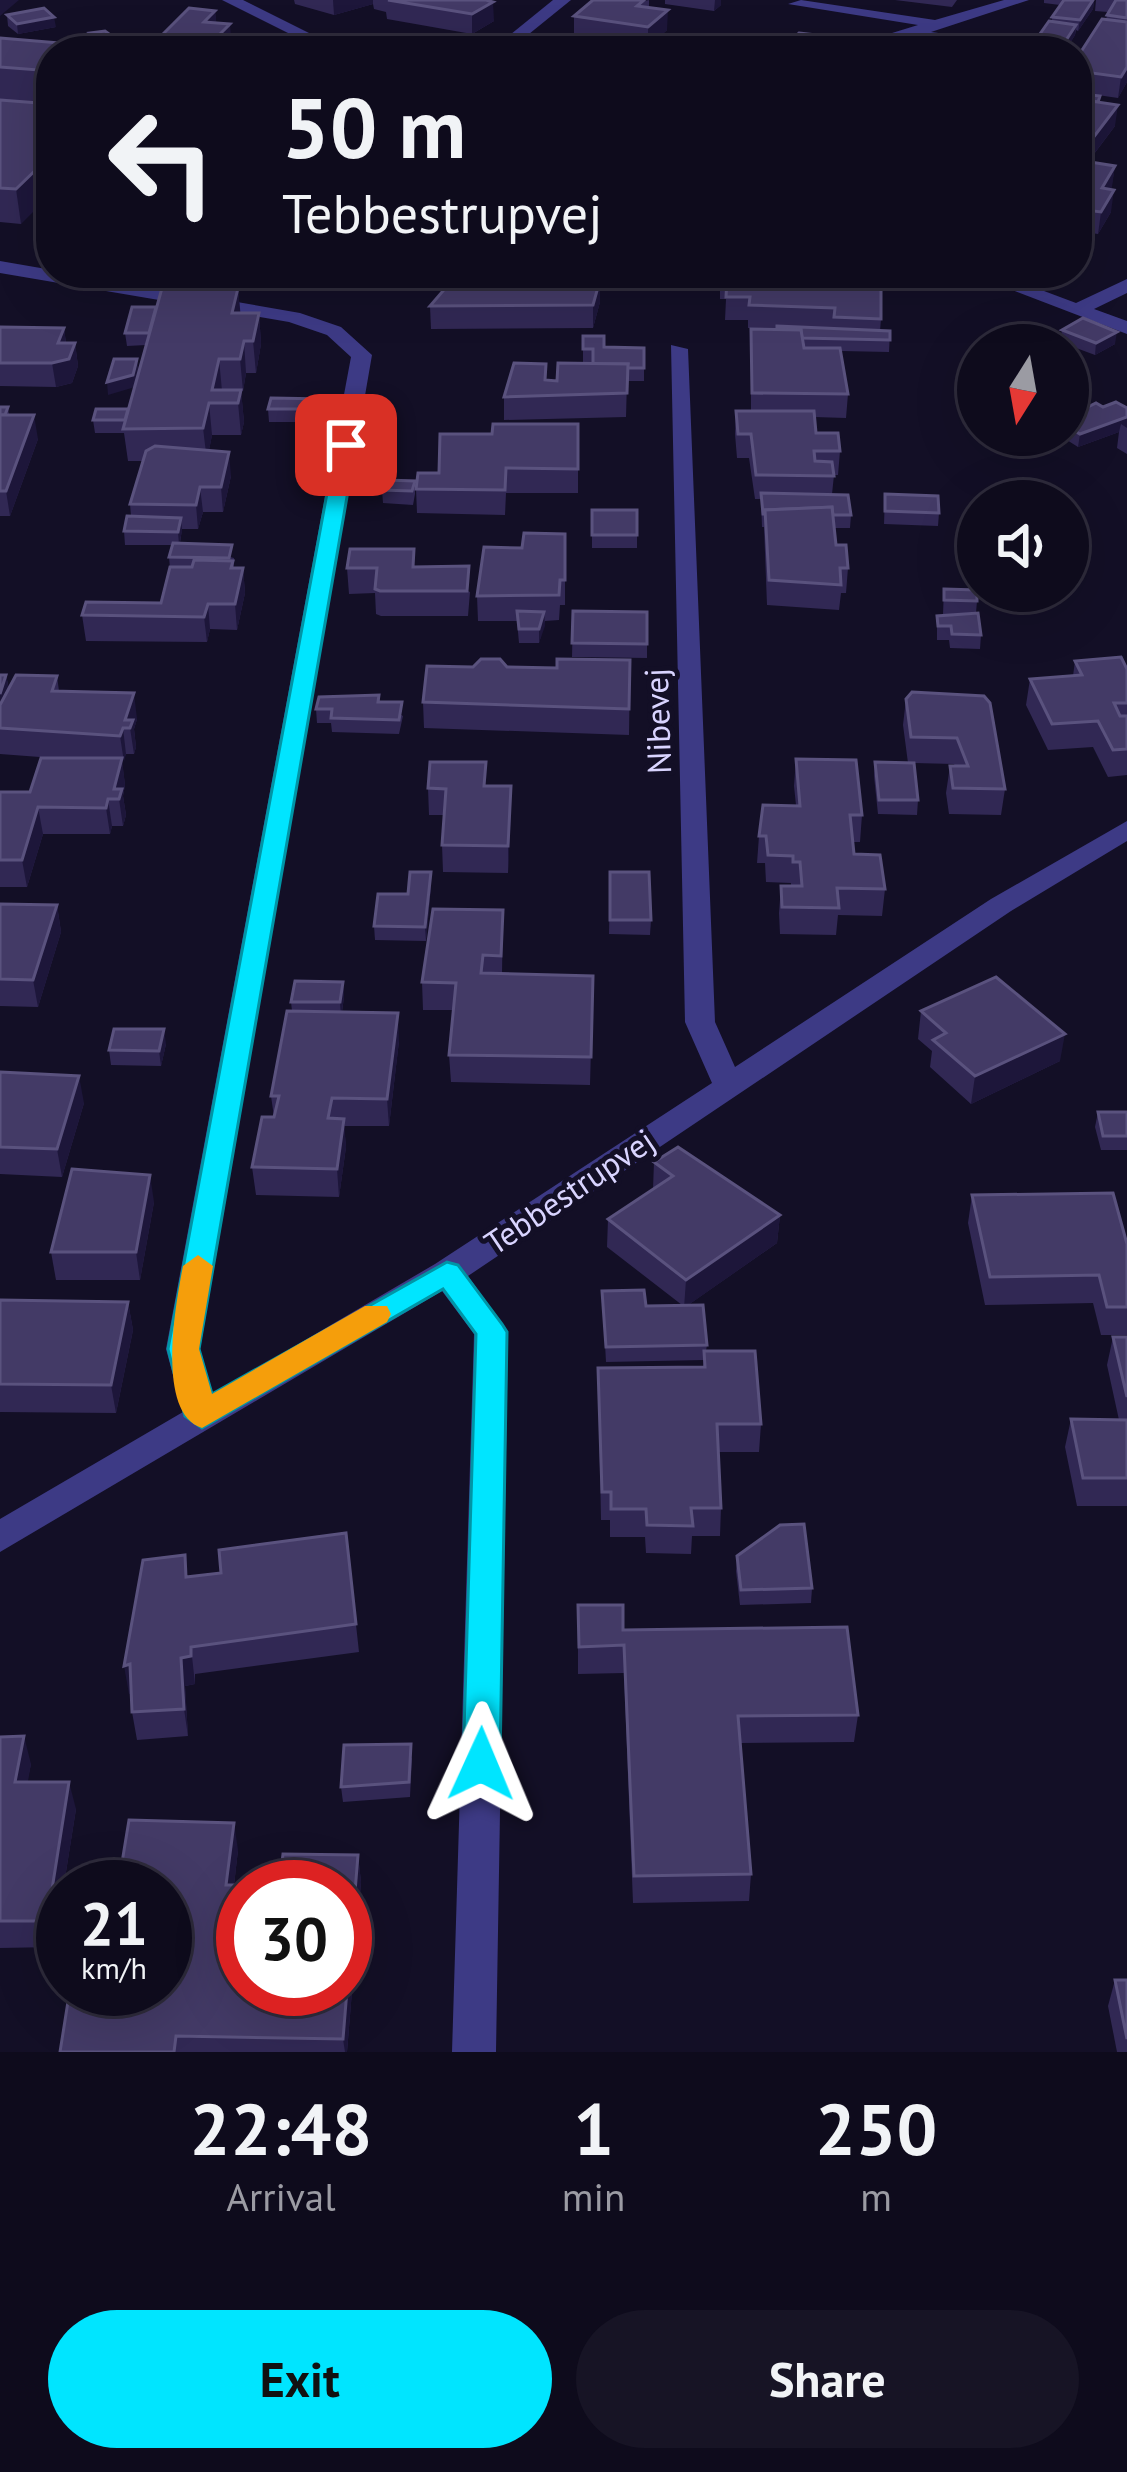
<!DOCTYPE html>
<style>
body{margin:0;font-family:"PT Sans",sans-serif;background:#171425;color:#f1f3f6;height:100vh;display:flex;flex-direction:column;font-size:45px;white-space:nowrap}
*{box-sizing:border-box;margin:0}
p{font-size:39px;color:#9b9ba3}
.icon{flex:none;width:66px;height:66px;fill:none;stroke:currentColor;stroke-width:2;stroke-linecap:round;stroke-linejoin:round}
.map{position:relative;height:2052px;overflow:hidden}
.drawer{display:flex;flex-direction:column;background:#0e0b1c;flex:1}
.drawer>*{flex:none}
.banner{position:absolute;left:36px;top:36px;width:1056px;height:252px;border-radius:48px;box-shadow:0 12px 48px #0002,0 0 0 3px #2e2b3b;background:#0e0b1c;color:#f1f3f6;overflow:hidden}
.needle{width:78px;rotate:191deg}
.buttons{position:absolute;left:957px;top:324px;display:grid;gap:24px}
.buttons a{display:grid;place-items:center;width:132px;height:132px;border-radius:50%;background:#0e0b1c;box-shadow:0 12px 48px #0002,0 0 0 3px #2e2b3b;font-size:60px}
.speed{position:absolute;left:36px;top:1860px;display:flex;gap:24px;font-size:60px;font-weight:700;text-align:center}
.speed>*{display:grid;place-content:center;width:156px;height:156px;border-radius:50%;background:#0e0b1c;box-shadow:0 12px 48px #0002,0 0 0 3px #2e2b3b;line-height:1}
.speed small{font-size:30px;font-weight:400}
.speed .limit{border:18px solid #d22;background:#fff;color:#111}
.pin{position:absolute;display:grid;place-items:center;width:102px;height:102px;color:#fff;margin:-51px;border-radius:24px;box-shadow:0 6px 18px #0006}
.me{position:absolute;width:132px;margin:-66px;rotate:1deg;stroke-linejoin:round;filter:drop-shadow(0 0 9px #0008)}
.turn{display:flex;align-items:center;gap:42px;height:252px;padding:0 48px;font-size:54px}
.turn .icon{width:156px;height:156px;stroke-width:2.5}
.turn b{display:block;font-size:84px;line-height:102px}
.eta{display:flex;justify-content:space-evenly;align-items:center;height:204px;text-align:center}
.eta b{font-size:72px;font-weight:700;line-height:84px}
.button{display:flex;gap:24px;margin-top:auto;padding:24px 48px}
.button a{flex:1;height:138px;border-radius:72px;background:#00e5ff;color:#111;font-size:48px;font-weight:700;line-height:138px;text-align:center}
.button a+a{background:#171425;color:#f1f3f6}
.map>svg:first-child{display:block}
.lines{fill:none;stroke-linecap:round;stroke-linejoin:round}
.minor{fill:#3d3a85;fill-rule:evenodd}
.wall{fill:#312854}
.shaded-wall{fill:#1d163a}
.building{fill:#433a66;stroke:#5a527e;stroke-width:3}
.route{fill:#00e5ff;stroke:#0095a6;stroke-width:3}
.slow{fill:#f59e0b}
.labels{text-anchor:middle;dominant-baseline:central;stroke-width:10;stroke-linejoin:round;paint-order:stroke}
.street-label{font-size:33px;fill:#d9d4ff;stroke:#130f26}
</style>
<div class="map">
<svg width="1127" height="2052" viewBox="0 0 1127 2052">
<rect width="100%" height="100%" fill="#130f26"/>
<g class="lines">
<g class="minor">
<polygon points="222,0 243,0 345,51 324,51"/>
<polygon points="553,0 571,0 508,51 490,51"/>
<polygon points="801,0 935,20 1004,0 1029,0 931,32 1013,43 1019,51 913,37 883,51 866,51 879,37 918,25 788,4"/>
<polygon points="0,261 300,313 341,327 372,355 200,1349 213,1394 435,1264 712,1083 685,1022 671,345 688,349 715,1022 735,1067 991,899 1127,821 1127,841 1011,911 468,1276 508,1332 496,2052 452,2052 474,1334 442,1291 0,1552 0,1519 183,1412 166,1349 351,357 327,335 289,322 0,273"/>
<polygon points="968,273 996,273 1076,303 1127,279 1127,293 1094,309 1127,321 1127,334"/>
</g>
</g>
<g class="wall">
<polygon points="294,0 486,0 494,21 472,34 387,19 386,12 374,9 373,4 334,15 295,4"/>
<polygon points="649,0 649,8 667,30 657,39 664,51 618,51 618,43 574,36 574,16"/>
<polygon points="665,0 721,0 721,5 714,11 665,4"/>
<polygon points="895,0 957,0 952,7"/>
<polygon points="1044,0 1094,0 1093,9 1078,31 1076,30 1075,35 1065,51 1028,51 1052,21 1052,17 1060,5 1044,3"/>
<polygon points="1096,0 1127,0 1127,82 1118,98 1077,92 1077,58 1106,19 1108,12 1095,11"/>
<polygon points="215,11 216,23 232,51 51,51 51,104 0,99 0,38 92,46 90,33 127,47 148,49"/>
<polygon points="7,15 56,27 18,34 8,26"/>
<polygon points="1100,96 1100,102 1115,126 1088,162 1115,166 1111,189 1111,212 1098,234 1077,231 1077,170 1083,163 1077,162 1077,99"/>
<polygon points="0,100 51,104 21,224 0,222"/>
<polygon points="260,273 310,273 305,279"/>
<polygon points="600,280 600,302 593,328 431,329 430,306"/>
<polygon points="752,280 881,319 880,331 890,331 889,352 841,351 848,394 846,418 814,417 816,433 840,451 838,475 834,475 832,494 851,515 850,528 834,528 836,545 848,568 846,593 841,593 839,610 767,605 764,527 762,527 761,499 755,499 749,458 737,458 735,434 736,411 751,411 751,329 777,329 748,328 748,320 725,320 726,299 720,299 720,287"/>
<polygon points="238,288 240,313 259,313 261,344 256,373 246,373 243,391 241,391 244,422 241,435 212,435 209,450 231,476 223,512 203,512 198,529 182,529 180,543 234,558 234,568 243,568 245,593 237,630 210,629 207,642 86,641 82,615 161,603 170,569 169,557 172,545 125,545 124,531 131,516 130,504 143,461 128,461 124,433 95,433 93,420 128,409 146,345 127,346 125,333 156,307"/>
<polygon points="0,327 64,328 66,343 75,343 78,366 72,383 56,387 0,386"/>
<polygon points="1062,330 1115,344 1095,355 1060,342"/>
<polygon points="583,336 604,347 644,348 644,381 627,381 626,417 504,420 504,397 546,364 546,380 557,381 593,364 593,362 583,362"/>
<polygon points="325,399 324,422 269,422 268,409"/>
<polygon points="0,407 8,407 9,415 38,439 10,516 0,516"/>
<polygon points="1103,407 1127,408 1127,454 1117,448 1119,432 1078,447 1059,435 1068,435 1068,417"/>
<polygon points="578,424 578,493 506,493 505,515 417,513 416,489 492,434"/>
<polygon points="415,481 415,494 413,505 383,503 382,490"/>
<polygon points="885,494 939,513 938,526 884,524"/>
<rect x="592" y="510" width="45" height="38"/>
<polygon points="565,534 565,605 560,605 559,620 545,621 539,643 519,643 517,621 478,621 477,596 522,548"/>
<polygon points="415,566 470,592 468,616 381,616 376,614 375,593 349,594 347,568"/>
<polygon points="944,589 977,601 976,613 981,635 980,649 950,648 949,640 937,640 937,616 957,614 943,614"/>
<polygon points="573,611 647,612 647,658 572,657"/>
<polygon points="630,660 629,735 424,728 423,702 473,667 557,668"/>
<polygon points="1075,661 1127,669 1127,775 1108,777 1093,747 1048,750 1026,705 1030,679 1073,676"/>
<polygon points="0,675 6,675 9,689 57,676 59,691 137,719 134,729 136,747 134,754 126,754 122,762 125,785 123,796 126,815 123,826 112,826 110,834 43,834 27,887 0,887 0,792 30,792 53,758 0,754"/>
<polygon points="379,695 380,702 403,716 399,734 332,732 331,723 317,723 316,709"/>
<polygon points="984,696 1005,789 1001,815 949,814 946,793 950,766 955,766 954,764 914,763 918,800 917,815 878,814 874,776 875,762 908,763 903,725 906,699"/>
<polygon points="796,759 862,815 860,842 852,842 854,854 885,889 882,916 838,915 836,935 780,934 779,913 781,886 791,886 791,883 766,882 765,863 757,863 759,836 796,805 794,786"/>
<polygon points="486,786 511,786 508,873 443,872 442,845 444,815 429,815 428,788"/>
<polygon points="431,872 431,886 426,941 375,940 374,926"/>
<polygon points="610,872 651,920 650,935 609,934"/>
<polygon points="0,904 57,905 61,932 38,1007 0,1006"/>
<polygon points="503,910 502,974 593,976 590,1085 451,1082 449,1055 453,1010 423,1010 422,982"/>
<polygon points="343,982 344,997 342,1012 399,1041 389,1126 344,1126 346,1147 339,1197 256,1195 252,1167 274,1117 271,1096 292,1011 291,1002"/>
<polygon points="921,1011 1060,1061 971,1104 930,1067 932,1051 918,1039"/>
<polygon points="166,1044 161,1066 111,1065 109,1050"/>
<polygon points="0,1072 84,1103 62,1177 0,1174"/>
<polygon points="1098,1112 1127,1112 1127,1150 1101,1150 1095,1127"/>
<polygon points="654,1162 780,1215 777,1243 688,1305 707,1345 706,1351 761,1424 759,1452 719,1452 721,1508 720,1536 692,1536 691,1554 646,1553 645,1537 610,1537 610,1520 601,1520 598,1368 703,1367 704,1360 606,1362 602,1291 646,1306 682,1305 607,1247 608,1219 653,1189"/>
<polygon points="972,1195 1127,1244 1127,1335 1101,1335 1093,1303 985,1305 968,1223"/>
<polygon points="154,1202 140,1280 56,1280 51,1252"/>
<polygon points="0,1300 128,1302 133,1330 116,1413 0,1412"/>
<polygon points="1113,1337 1127,1337 1127,1506 1077,1506 1065,1447 1071,1419 1119,1420 1107,1365"/>
<polygon points="346,1533 359,1652 195,1674 195,1684 185,1686 188,1736 137,1740 132,1712 131,1693 129,1694 188,1577 221,1573"/>
<polygon points="737,1556 812,1588 811,1603 740,1605 736,1571"/>
<polygon points="578,1605 623,1630 858,1715 854,1742 740,1743 751,1874 749,1901 633,1903 624,1673 578,1674"/>
<polygon points="0,1737 31,1764 27,1782 76,1809 54,1947 0,1948"/>
<polygon points="412,1758 410,1797 343,1802 341,1787"/>
<polygon points="238,1850 234,1885 243,1989 358,1855 361,1882 347,2052 60,2052 165,1989"/>
<polygon points="1115,1980 1127,1980 1127,2052 1117,2052 1108,2006"/>
</g>
<g class="shaded-wall">
<polygon points="0,0 19,0 0,16"/>
<polygon points="333,0 373,0 373,4 334,15"/>
<polygon points="715,0 721,0 721,5 714,11"/>
<polygon points="1094,0 1093,9 1078,31 1080,20"/>
<polygon points="493,2 494,21 472,34 472,14"/>
<polygon points="668,10 667,30 648,47 648,27"/>
<polygon points="215,11 218,36 230,24 232,51 203,51 204,22"/>
<polygon points="54,17 56,27 18,34 17,24"/>
<polygon points="1076,25 1075,35 1065,51 1059,51"/>
<polygon points="816,35 815,51 804,51"/>
<polygon points="1127,67 1127,82 1118,98 1121,77"/>
<polygon points="1118,105 1115,126 1087,163 1090,142"/>
<polygon points="51,155 51,194 21,224 16,189"/>
<polygon points="1115,166 1112,187 1099,209 1102,188"/>
<polygon points="1114,190 1111,212 1098,234 1101,212"/>
<polygon points="600,280 600,302 593,328 593,305"/>
<polygon points="238,288 241,319 232,313"/>
<polygon points="259,313 261,344 256,373 253,341"/>
<polygon points="64,328 67,351 75,343 78,366 72,383 56,387 52,363"/>
<polygon points="1117,332 1115,344 1095,355 1096,343"/>
<polygon points="244,341 246,373 243,391 240,359"/>
<polygon points="137,359 139,372 135,387 108,395 107,382"/>
<polygon points="219,359 222,391 212,390"/>
<polygon points="241,390 244,422 241,435 238,403"/>
<polygon points="209,403 212,435 207,461 203,428"/>
<polygon points="34,415 38,439 10,516 6,491"/>
<polygon points="1127,417 1127,428 1121,424 1119,432 1078,447 1080,434"/>
<polygon points="229,452 231,476 223,512 221,487"/>
<polygon points="200,487 203,512 198,529 196,505"/>
<polygon points="181,518 182,531 179,545 178,532"/>
<polygon points="243,568 245,593 237,630 235,604"/>
<polygon points="208,604 210,629 207,642 204,617"/>
<polygon points="544,612 545,626 539,643 539,629"/>
<polygon points="6,675 11,701 0,728 0,694"/>
<polygon points="134,693 137,719 134,729 136,747 134,754 130,728 125,720"/>
<polygon points="123,728 126,754 124,762 120,736"/>
<polygon points="122,758 125,785 123,796 126,815 123,826 119,799 114,789"/>
<polygon points="511,786 511,812 508,873 508,846"/>
<polygon points="108,799 112,826 110,834 106,808"/>
<polygon points="38,807 43,834 27,887 22,860"/>
<polygon points="431,872 431,886 426,941 425,927"/>
<polygon points="57,905 61,932 38,1007 33,980"/>
<polygon points="343,982 344,997 341,1017 340,1002"/>
<polygon points="398,1013 399,1041 389,1126 387,1099"/>
<polygon points="164,1029 166,1044 161,1066 159,1051"/>
<polygon points="1065,1034 1060,1061 971,1104 975,1076"/>
<polygon points="79,1076 84,1103 62,1177 57,1149"/>
<polygon points="344,1119 346,1147 339,1197 337,1169"/>
<polygon points="150,1175 154,1202 140,1280 136,1252"/>
<polygon points="780,1215 777,1243 684,1308 686,1280"/>
<polygon points="128,1302 133,1330 116,1413 111,1385"/>
<polygon points="191,1647 195,1684 185,1686 188,1736 184,1709 181,1658"/>
<polygon points="130,1664 136,1692 129,1694 124,1666"/>
<polygon points="24,1736 31,1764 23,1810 15,1782"/>
<polygon points="69,1782 76,1809 54,1947 47,1921"/>
<polygon points="234,1823 238,1850 231,1912 226,1885"/>
<polygon points="358,1855 361,1882 347,2052 345,2052 343,2039"/>
</g>
<g class="building">
<polygon points="388,0 486,0 493,2 472,14"/>
<polygon points="593,0 644,0 637,6 668,10 648,27 574,16"/>
<polygon points="1064,0 1093,0 1080,20 1052,17"/>
<polygon points="1116,0 1127,0 1127,18 1107,15"/>
<polygon points="44,8 54,17 17,24 7,15"/>
<polygon points="189,8 215,11 204,22 230,24 203,51 110,51 112,49 90,33 105,31 127,47 148,49"/>
<polygon points="1102,19 1127,22 1127,67 1121,77 1077,71 1077,58"/>
<polygon points="1049,21 1076,25 1059,51 1028,51"/>
<polygon points="799,33 816,35 804,51 762,51 773,39 793,39"/>
<polygon points="626,35 665,41 656,48 618,42"/>
<polygon points="0,38 95,46 90,51 51,51 51,71 0,67"/>
<polygon points="831,40 844,42 835,51 820,51"/>
<polygon points="539,48 564,51 536,51"/>
<polygon points="1082,94 1100,96 1098,102 1080,99"/>
<polygon points="1077,99 1118,105 1090,142 1077,140"/>
<polygon points="0,100 51,104 51,155 16,189 0,188"/>
<polygon points="1084,161 1115,166 1102,188 1114,190 1101,212 1077,209 1077,170"/>
<polygon points="471,273 600,280 593,305 430,306 455,277 468,278"/>
<polygon points="722,273 752,273 751,280 727,279 727,287 720,287"/>
<polygon points="727,279 881,283 881,319 834,317 835,308 749,305 750,297 726,297"/>
<polygon points="162,288 238,288 232,313 259,313 253,341 244,341 240,359 219,359 212,390 241,390 238,403 209,403 203,428 123,429"/>
<polygon points="132,307 156,307 149,333 125,333"/>
<polygon points="1083,318 1117,332 1096,343 1062,330"/>
<polygon points="777,326 890,331 890,340 802,338 801,330 777,329"/>
<polygon points="0,327 64,328 58,343 75,343 69,359 52,363 0,363"/>
<polygon points="751,329 801,330 804,348 840,348 848,394 752,393"/>
<polygon points="583,336 604,336 604,347 644,348 644,368 627,368 628,364 593,364 593,349 583,349"/>
<polygon points="114,359 137,359 133,375 107,382"/>
<polygon points="514,363 546,364 545,380 557,381 558,363 628,364 627,393 504,397"/>
<polygon points="271,398 325,399 323,409 268,409"/>
<polygon points="1116,402 1127,408 1127,417 1080,434 1068,427 1068,417 1096,403 1103,407"/>
<polygon points="0,407 8,407 5,415 0,415"/>
<polygon points="96,409 128,409 125,420 93,420"/>
<polygon points="736,411 814,411 816,433 838,433 840,451 814,451 815,461 832,462 834,476 756,475 751,434 738,434"/>
<polygon points="0,415 34,415 6,491 0,491"/>
<polygon points="493,424 578,424 578,469 506,468 505,490 416,489 418,473 439,473 440,434 492,434"/>
<polygon points="155,446 229,452 221,487 200,487 196,505 130,504 146,451"/>
<polygon points="385,480 415,481 412,491 382,490"/>
<polygon points="761,493 848,495 851,515 833,515 832,507 765,510 766,514 763,514"/>
<polygon points="885,494 938,496 939,513 885,511"/>
<polygon points="1006,494 1028,495 1030,501 1007,501"/>
<polygon points="832,507 836,545 846,545 848,568 840,568 841,585 769,580 765,510"/>
<rect x="592" y="510" width="45" height="25"/>
<polygon points="127,516 181,518 178,532 124,531"/>
<polygon points="524,533 565,534 565,580 560,580 559,595 477,596 484,547 522,548"/>
<polygon points="173,543 232,545 229,558 169,557"/>
<polygon points="350,549 414,549 413,567 469,566 467,591 380,591 375,589 377,568 347,568"/>
<polygon points="194,560 233,561 231,568 243,568 235,604 208,604 204,617 82,615 86,602 161,603 170,567 192,567"/>
<polygon points="944,589 977,590 977,601 944,600"/>
<polygon points="517,611 544,612 539,629 519,629"/>
<polygon points="573,611 647,612 647,644 572,643"/>
<polygon points="978,613 981,635 952,634 951,626 938,626 937,616"/>
<polygon points="1121,657 1127,669 1127,703 1114,703 1120,716 1127,716 1127,749 1113,750 1098,721 1052,724 1030,679 1082,675 1075,661"/>
<polygon points="481,659 500,659 507,667 557,668 557,659 630,660 629,709 423,702 427,666 473,667"/>
<polygon points="0,675 6,675 0,694"/>
<polygon points="16,675 57,676 52,691 134,693 125,720 133,720 130,728 123,728 120,736 0,728 0,705"/>
<polygon points="912,692 984,696 990,703 1005,789 953,788 950,766 968,766 957,738 911,737 906,699"/>
<polygon points="379,695 378,702 402,702 399,720 331,718 332,709 316,709 319,697"/>
<polygon points="41,758 122,758 114,789 122,789 119,799 108,799 106,808 38,807 22,860 0,860 0,792 30,792"/>
<polygon points="796,759 856,760 862,815 850,815 854,854 880,855 885,889 837,888 839,908 782,907 781,886 802,886 800,862 793,862 793,856 768,855 766,836 759,836 763,805 800,806"/>
<polygon points="430,762 486,762 484,786 511,786 508,846 442,845 446,789 428,788"/>
<polygon points="875,762 914,763 918,800 879,800"/>
<polygon points="410,872 431,872 425,927 374,926 378,894 408,894"/>
<polygon points="610,872 649,872 651,920 610,920"/>
<polygon points="0,904 57,905 33,980 0,979"/>
<polygon points="433,909 503,910 501,956 483,955 481,973 593,976 591,1057 449,1055 456,983 422,982"/>
<polygon points="996,977 1065,1034 975,1076 933,1040 946,1033 921,1011"/>
<polygon points="295,981 343,982 340,1002 291,1002"/>
<polygon points="287,1011 398,1013 387,1099 332,1098 328,1118 344,1119 337,1169 252,1167 262,1117 274,1117 279,1096 271,1096"/>
<polygon points="114,1029 164,1029 159,1051 109,1050"/>
<polygon points="0,1072 79,1076 57,1149 0,1147"/>
<polygon points="1098,1112 1127,1112 1127,1136 1103,1136"/>
<polygon points="678,1147 780,1215 686,1280 608,1219 673,1176 654,1162"/>
<polygon points="72,1169 150,1175 136,1252 51,1252"/>
<polygon points="1113,1193 1127,1244 1127,1307 1107,1307 1099,1275 990,1277 972,1195"/>
<polygon points="644,1290 646,1306 703,1305 707,1345 606,1347 602,1291"/>
<polygon points="0,1300 128,1302 111,1385 0,1384"/>
<polygon points="1113,1337 1127,1337 1127,1397"/>
<polygon points="704,1351 755,1351 761,1424 717,1424 721,1508 691,1508 693,1526 647,1525 646,1509 611,1509 611,1492 602,1492 598,1368 705,1367"/>
<polygon points="1071,1419 1127,1420 1127,1478 1083,1478"/>
<polygon points="804,1524 812,1588 741,1590 737,1556 780,1525"/>
<polygon points="346,1533 356,1624 191,1647 191,1656 181,1658 184,1709 132,1712 130,1664 124,1666 143,1560 185,1555 186,1577 221,1573 219,1550"/>
<polygon points="578,1605 623,1605 623,1630 847,1627 858,1715 738,1716 751,1874 634,1876 624,1645 579,1647"/>
<polygon points="24,1736 15,1782 69,1782 47,1921 0,1921 0,1737"/>
<polygon points="411,1744 409,1782 341,1787 344,1745"/>
<polygon points="129,1820 234,1823 226,1885 267,1885 267,1887 243,1887 243,1989 345,1989 345,1887 279,1887 283,1854 358,1855 343,2039 176,2036 174,2052 60,2052 70,1989 165,1989 165,1887 118,1887"/>
<polygon points="1115,1980 1127,1980 1127,2039"/>
</g>
<polygon class="route" points="346,439 356,445 199,1349 212,1394 447,1262 458,1265 502,1324 507,1332 500,1764 494,1776 481,1780 468,1776 463,1764 476,1334 443,1289 202,1428 185,1416 168,1349 336,445"/>
<path class="slow" d="M198 1255 213 1266 199 1349 212 1394 365 1306H387L391 1314 387 1322 202 1428C155 1413 176 1302 183 1266Z"/>
<g class="labels">
<g class="street-label">
<text transform="translate(657 721) rotate(-92)">Nibevej</text>
<text transform="translate(569 1191) rotate(-34)">Tebbestrupvej</text>
</g>
</g>
</svg>
<div class="buttons">
<a><svg class="needle" viewBox="-14 -14 28 28"><path d="M0-13l5 13h-10z" fill="#e53935"/><path d="M0 13l5-13h-10z" fill="#9b9ba3"/></svg></a>
<a><svg class="icon" aria-label="sound" viewBox="0 0 24 24"><path d="M4 9h4l5-4v14l-5-4H4zM17 9q2 3 0 6"/></svg></a>
</div>
<div class="speed"><div>21<small>km/h</small></div><div class="limit">30</div></div>
<div class="pin" style="left:346px;top:445px;background:#d93025"><svg class="icon" aria-label="arrive" viewBox="0 0 24 24"><path d="M6 21V4h12l-3 4 3 4H6"/></svg></div>
<svg class="me" style="left:481px;top:1764px" viewBox="-20 -20 40 40"><path d="M0-17L14 15 0 8-14 15z" fill="#00e5ff" stroke="#fff" stroke-width="4"/></svg>
<div class="banner">
<div class="turn"><svg class="icon" aria-label="left" viewBox="0 0 24 24"><path d="M17 20v-9H6M10 6l-5 5 5 5"/></svg><div><b>50 m</b>Tebbestrupvej</div></div>
</div>
</div>
<section class="drawer">
<div class="eta">
<div><b>22:48</b><p>Arrival</p></div>
<div><b>1</b><p>min</p></div>
<div><b>250</b><p>m</p></div>
</div>
<div class="button"><a>Exit</a><a>Share</a></div>
</section>
